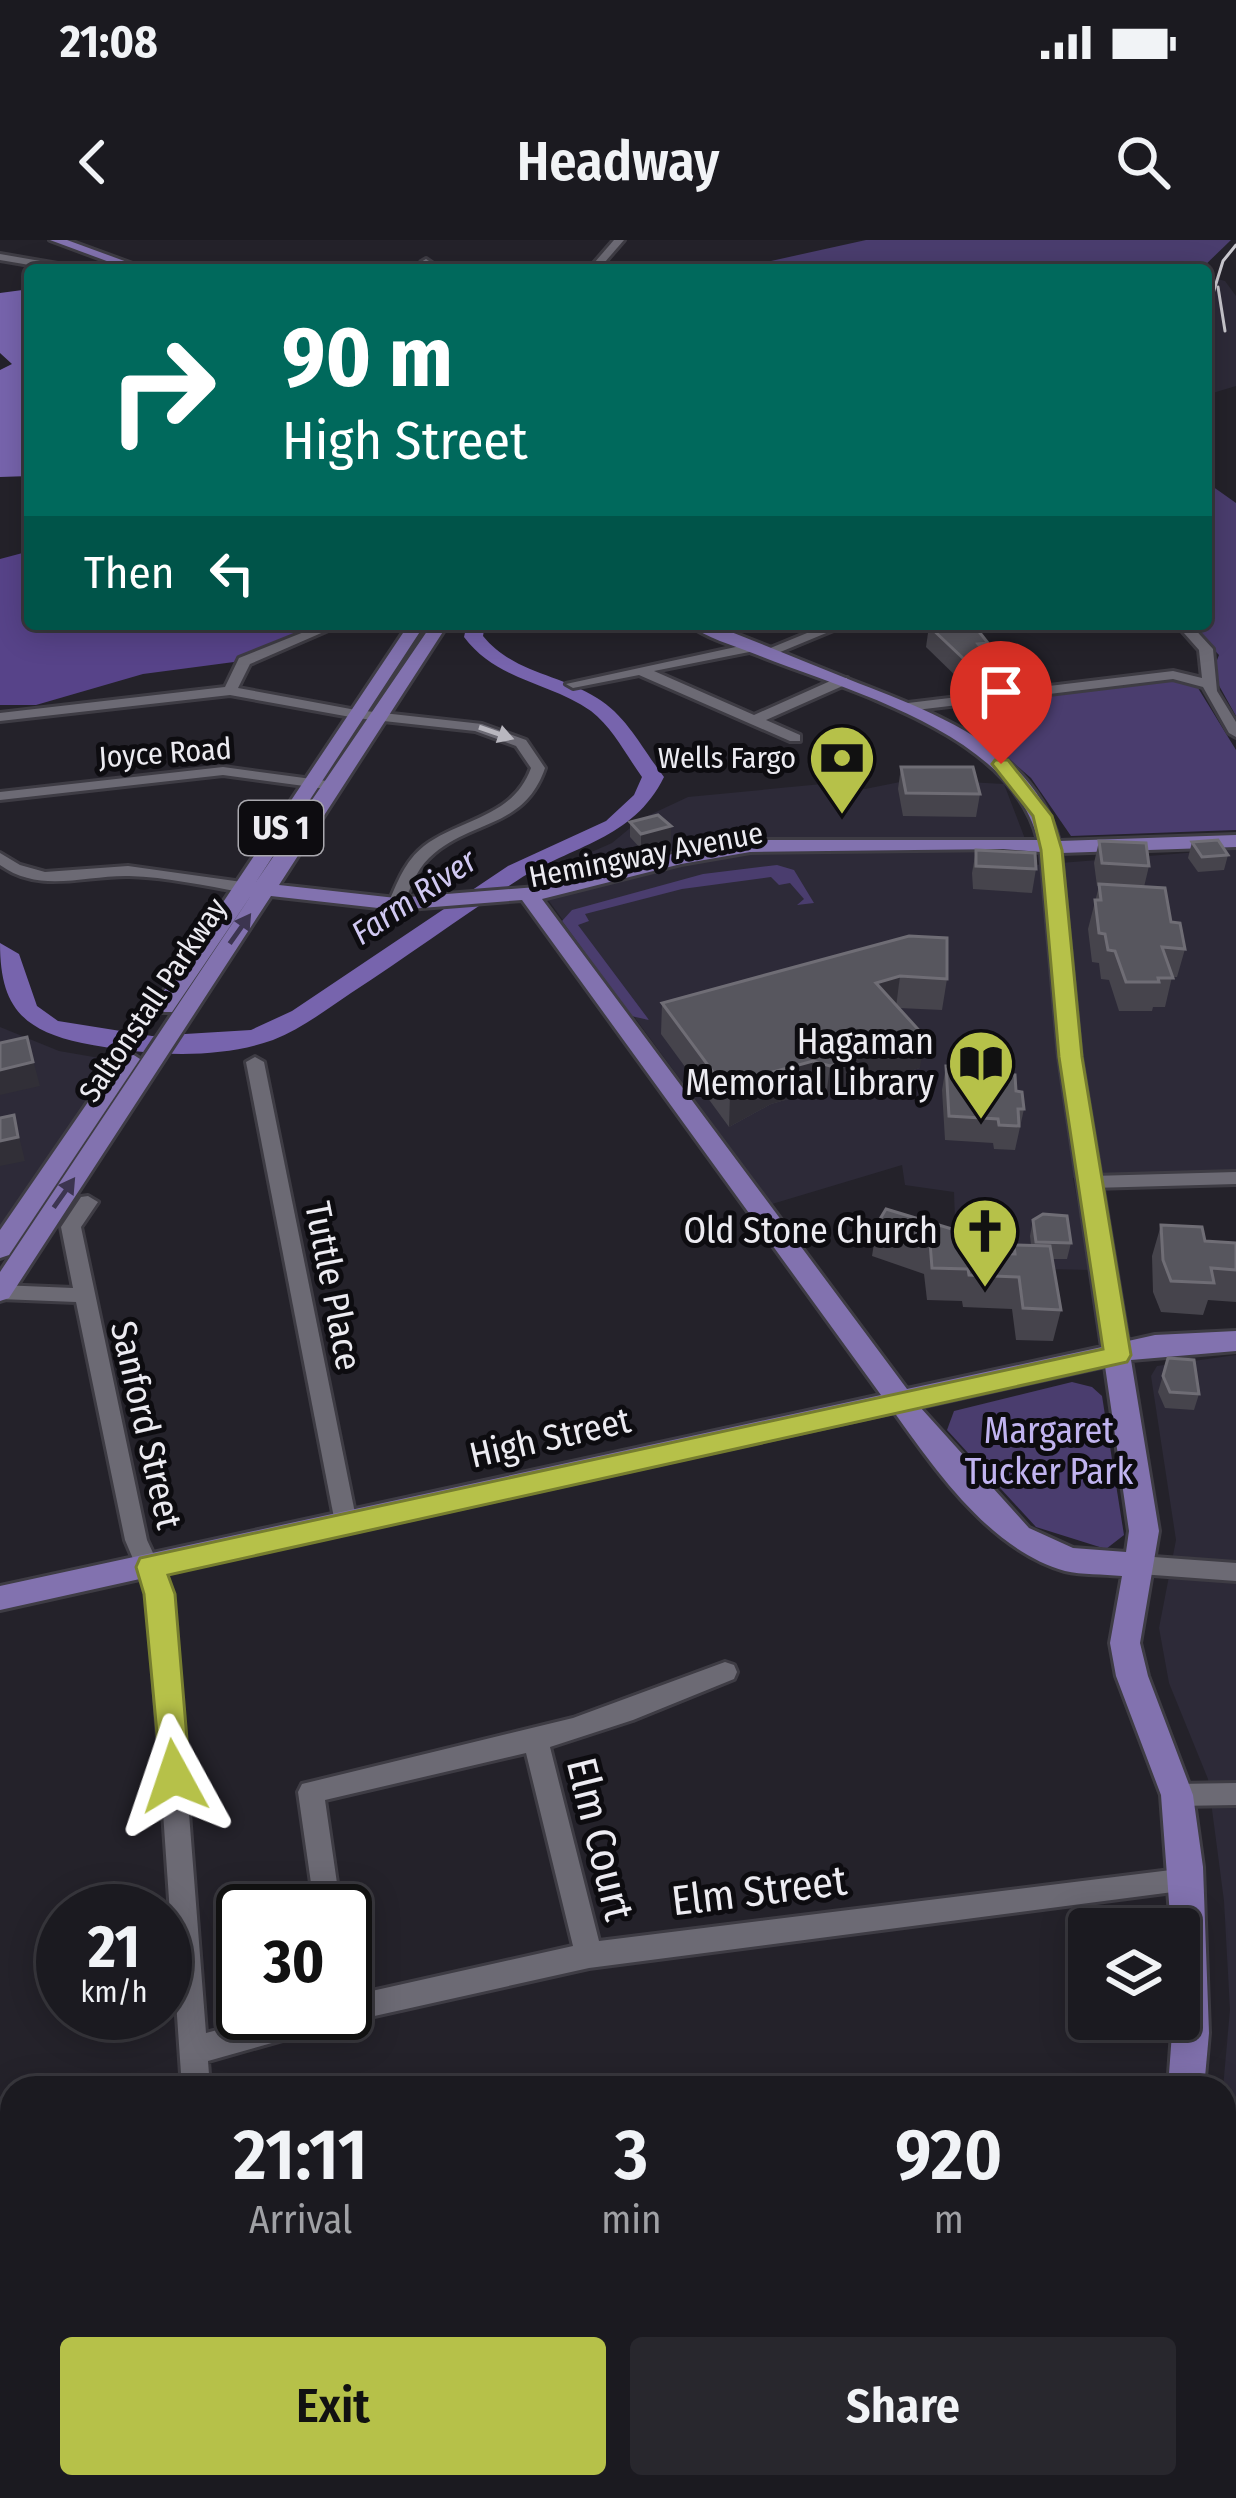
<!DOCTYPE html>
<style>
body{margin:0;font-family:"Fira Sans Condensed",sans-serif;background:#28272d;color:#f1f3f6;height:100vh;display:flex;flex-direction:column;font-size:45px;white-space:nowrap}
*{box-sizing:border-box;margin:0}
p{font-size:39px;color:#a0a1a5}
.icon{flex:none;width:66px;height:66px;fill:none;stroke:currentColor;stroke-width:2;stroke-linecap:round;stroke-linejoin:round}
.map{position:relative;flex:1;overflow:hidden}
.drawer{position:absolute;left:0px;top:1836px;width:1236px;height:423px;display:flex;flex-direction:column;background:#1b1a20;border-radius:36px 36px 0 0;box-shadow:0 6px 30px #0003,0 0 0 3px #39383e}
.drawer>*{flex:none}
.banner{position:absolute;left:24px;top:24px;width:1188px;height:366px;border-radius:12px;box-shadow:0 6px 30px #0003,0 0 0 3px #39383e;background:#00695c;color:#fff;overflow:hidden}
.controls{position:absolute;left:1068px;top:1668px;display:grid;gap:24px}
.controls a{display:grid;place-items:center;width:132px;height:132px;border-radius:12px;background:#1b1a20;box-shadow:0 6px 30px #0003,0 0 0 3px #39383e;font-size:60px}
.speed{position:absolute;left:36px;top:1644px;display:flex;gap:24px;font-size:60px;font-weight:700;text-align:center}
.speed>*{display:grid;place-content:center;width:156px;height:156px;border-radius:50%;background:#1b1a20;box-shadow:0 6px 30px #0003,0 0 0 3px #39383e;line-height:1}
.speed small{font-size:30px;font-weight:400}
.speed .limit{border:6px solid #111;border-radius:18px;background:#fff;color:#111}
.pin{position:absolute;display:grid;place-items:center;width:102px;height:102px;color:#fff;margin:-123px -51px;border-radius:50% 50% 50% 0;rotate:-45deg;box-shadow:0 0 12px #0007}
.pin .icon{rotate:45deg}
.me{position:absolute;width:132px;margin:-66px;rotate:355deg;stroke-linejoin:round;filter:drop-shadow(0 0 9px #0008)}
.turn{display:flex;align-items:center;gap:42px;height:252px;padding:0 60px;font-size:54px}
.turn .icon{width:156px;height:156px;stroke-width:2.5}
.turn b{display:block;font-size:84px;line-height:102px}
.then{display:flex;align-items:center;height:114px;padding:0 60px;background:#0003;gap:24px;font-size:45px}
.eta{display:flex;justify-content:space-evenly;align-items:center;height:204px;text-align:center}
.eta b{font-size:72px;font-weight:600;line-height:84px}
.button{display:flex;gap:24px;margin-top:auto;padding:24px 60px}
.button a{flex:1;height:138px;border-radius:12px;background:#b6c149;color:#111;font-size:48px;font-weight:600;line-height:138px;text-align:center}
.button a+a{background:#28272d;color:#f1f3f6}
.status{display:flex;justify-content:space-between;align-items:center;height:84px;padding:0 60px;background:#1b1a20;direction:ltr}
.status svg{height:33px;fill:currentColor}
header{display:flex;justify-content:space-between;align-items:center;height:156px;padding:0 60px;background:#1b1a20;font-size:54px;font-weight:600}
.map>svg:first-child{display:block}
.built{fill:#2d2a38}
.green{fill:#4a3d6e}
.forest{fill:#574389}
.water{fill:#7764ad}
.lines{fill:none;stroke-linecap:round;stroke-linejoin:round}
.river{fill:#7764ad;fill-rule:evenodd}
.minor-casing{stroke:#3e3c44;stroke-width:6}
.major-casing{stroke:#3e3c44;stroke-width:6}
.minor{fill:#6c6a74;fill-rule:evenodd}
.major{fill:#8272af;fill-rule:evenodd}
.tram{stroke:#c9c8ce;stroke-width:3}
.wall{fill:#46444c}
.shaded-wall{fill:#312f37}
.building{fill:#57565e;stroke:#6f6d75;stroke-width:3}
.oneway{fill:#b9b7bf}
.oneway2{fill:#3c3550}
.route{fill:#b6c149;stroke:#767d2f;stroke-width:3}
.labels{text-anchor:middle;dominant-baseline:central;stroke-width:10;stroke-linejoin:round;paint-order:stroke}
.far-street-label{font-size:30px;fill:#ecebf1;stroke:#0d0c10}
.far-poi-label{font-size:30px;fill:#ecebf1;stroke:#0d0c10;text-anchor:end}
.shield{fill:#0d0c10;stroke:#a9a8ae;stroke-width:3}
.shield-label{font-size:33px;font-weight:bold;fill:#ecebf1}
.far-water-label{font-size:33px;font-style:italic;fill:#d1c9f2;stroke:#0d0c10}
.poi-label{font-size:36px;fill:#ecebf1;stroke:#0d0c10;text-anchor:end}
.street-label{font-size:36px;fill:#ecebf1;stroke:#0d0c10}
.park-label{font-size:36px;fill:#c1b4f0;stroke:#0d0c10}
.near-street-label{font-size:42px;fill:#ecebf1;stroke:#0d0c10}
</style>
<div class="status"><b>21:08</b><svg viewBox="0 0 49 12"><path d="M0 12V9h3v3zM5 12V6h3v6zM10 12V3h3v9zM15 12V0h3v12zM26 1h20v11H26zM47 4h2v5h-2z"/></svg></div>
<header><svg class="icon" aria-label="back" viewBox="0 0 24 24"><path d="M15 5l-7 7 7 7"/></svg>Headway<svg class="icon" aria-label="search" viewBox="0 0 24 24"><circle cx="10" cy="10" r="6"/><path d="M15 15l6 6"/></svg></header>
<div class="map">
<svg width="1236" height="2258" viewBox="0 0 1236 2258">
<rect width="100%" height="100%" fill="#24222a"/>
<g class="built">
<polygon points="1214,38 1225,41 1236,56 1236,146 1206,155 1206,56"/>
<polygon points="915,539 1004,544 1035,625 1236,609 1236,932 1073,938 1090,1030 1011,1028 956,1009 954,952 905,945 902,925 772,964 532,638 612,603 641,579 688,557 843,542 847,547 865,549"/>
<polygon points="0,787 59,811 117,821 0,992"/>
<polygon points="1236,1115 1236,2171 1224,2170 1223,1848 1230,1770 1224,1661 1208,1539 1169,1443 1159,1388 1176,1300 1151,1136 1157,1126"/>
<polygon points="814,2247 1047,2247 1043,2258 817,2258"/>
</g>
<g class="green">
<polygon points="866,0 1231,0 1200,30 730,30"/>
<polygon points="1212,246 1236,263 1236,476 1212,433 1219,415 1189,384 1206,384 1206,247"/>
<polygon points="1168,439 1198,448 1236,510 1236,590 1071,596 1031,538 953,470 958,463"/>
<polygon points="777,625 794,630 814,663 797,665 804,659 790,643 779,645 771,637 682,649 585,674 589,681 578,685 649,780 631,776 562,681 572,670 703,634"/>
<polygon points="1072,1142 1092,1147 1102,1156 1124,1295 1106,1309 1036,1287 947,1190 954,1171"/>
</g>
<polygon class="forest" points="30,311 30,384 322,384 234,422 143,434 36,465 0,465 0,319"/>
<polygon class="water" points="30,49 30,236 0,237 0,130 12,124 0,113 0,53"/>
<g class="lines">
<path class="river" d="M467 384H485L483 396C513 433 559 434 597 458 627 476 643 510 664 537 633 600 572 605 518 640 462 676 408 716 351 753 326 770 301 789 273 800 215 821 141 815 82 803 21 790 0 765 0 703L19 714 37 766 58 781 152 796 251 790 292 771 508 626 606 581 634 555 642 537C626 515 613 488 591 471 548 441 497 441 464 397Z"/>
<g class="minor-casing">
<g id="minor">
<polygon points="614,0 624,0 598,30 588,30"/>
<polygon points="0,14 75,27 80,30 59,30 0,20"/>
<polygon points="426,19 442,30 431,30 421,22"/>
<path d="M324 384H342L250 424 238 448 356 470 482 484 526 500 545 528C524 590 469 579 429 618 415 631 410 651 402 667L396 669 388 664C397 643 405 621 424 606 461 578 513 578 531 528L516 506 475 491 356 478 230 455 0 481V473L225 447 239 418Z"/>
<polygon points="829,384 848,384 773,415 761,412"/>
<polygon points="1176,384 1190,384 1213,409 1217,451 1236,482 1236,497 1229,493 1203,447 1173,439 908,471 901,467 908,463 1173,431 1202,438 1199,410"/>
<polygon points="754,403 759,404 759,410 654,431 754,475 837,438 847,438 847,444 766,480 800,495 800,501 790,501 639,435 573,448 566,444"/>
<polygon points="223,527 334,542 341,546 334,550 223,535 0,560 0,552"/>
<path d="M0 613 20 625 45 632 128 626 242 642 250 647 242 652C205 646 167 637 129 636 85 635 40 654 0 625Z"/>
<polygon points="255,817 264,822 357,1283 354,1289 338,1289 335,1283 246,822"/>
<polygon points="1236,932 1236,944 1092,948 1082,942 1092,936"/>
<polygon points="88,956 98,962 81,987 147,1300 172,1354 206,1793 282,1773 345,1773 345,1757 573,1706 526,1513 325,1560 341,1671 315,1671 298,1552 302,1544 573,1478 725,1422 734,1425 737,1432 734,1439 633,1480 550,1507 599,1701 1187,1628 1196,1631 1200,1640 1196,1649 589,1728 343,1783 208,1821 210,1848 182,1848 148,1354 125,1300 76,1062 0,1059 0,1045 73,1048 61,987 81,957"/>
<polygon points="1140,1316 1236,1323 1236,1341 1140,1334 1132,1332 1128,1325 1132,1318"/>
<polygon points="1236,1543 1236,1565 1177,1566 1168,1563 1164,1555 1168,1547 1177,1544"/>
<polygon points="1224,1966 1236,1967 1236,1997 1224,1996"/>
<polygon points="1224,2169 1236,2172 1236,2204 1224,2201"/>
<polygon points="51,2247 134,2247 130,2258 46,2258"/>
</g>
</g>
<g class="major-casing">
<g id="major">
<polygon points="50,0 67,0 149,30 131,30"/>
<path d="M409 384H425L256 642 432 384H448L279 645 396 658 550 646 680 612 750 600H1038C1011 492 847 451 755 414 733 405 706 398 688 384H711C757 402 803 421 848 439 931 472 1033 506 1059 601L1236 595V607L1061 613 1081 817 1128 1101 1155 1095 1236 1091V1111L1131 1120 1159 1291 1140 1403 1148 1436 1193 1555 1203 1627 1209 1793 1204 1848H1168L1173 1779H1179V1689H1171L1161 1555 1116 1436 1110 1403 1122 1336C1103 1334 1082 1335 1065 1331 991 1310 937 1232 894 1172L0 1370V1346L881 1155 522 660 396 670 271 656 9 1058 0 1061V1032L252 654 172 772H156L153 767ZM1003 609 1041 612 1059 817 1102 1107 907 1149 542 659 681 624 750 612ZM1105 1126 1129 1291 1126 1312 1073 1308 1029 1288 920 1167Z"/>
<polygon points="129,812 140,819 9,1015 0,1018 0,990 121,814"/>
<polygon points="1066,2247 1108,2247 1105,2258 1063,2258"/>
</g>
</g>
<use href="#minor" class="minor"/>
<use href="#major" class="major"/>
<g class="tram">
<polyline points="1218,47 1225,91"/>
<polyline points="1206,76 1223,21 1236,5"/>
</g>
</g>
<g class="wall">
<polygon points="929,386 991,420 987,441 964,444 926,407"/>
<polygon points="901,527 980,554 976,577 903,576 898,549"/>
<polygon points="630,582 671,586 671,602 641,609 630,597"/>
<polygon points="1099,601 1149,626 1144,647 1171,682 1185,709 1177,737 1172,737 1165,767 1153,767 1152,771 1119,771 1109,740 1101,739 1099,723 1092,722 1088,689 1099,646 1097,646 1094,623"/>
<polygon points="1192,602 1228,615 1224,630 1198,632 1188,618"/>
<polygon points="976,610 1036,629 1032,653 973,649 972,633"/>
<polygon points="909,696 947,739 942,770 899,768 920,828 826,857 810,853 771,864 729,887 661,794 662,763"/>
<polygon points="946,826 967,841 992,843 994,834 1016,851 1024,869 1015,910 994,909 993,903 945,900 942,850"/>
<polygon points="1033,980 1071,1003 1067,1019 1052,1019 1061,1070 1053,1101 1016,1100 1012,1069 963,1067 962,1061 927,1060 924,1034 872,1016 877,984 978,1013 1013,1014 1014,1005 1031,1005 1030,996"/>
<polygon points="1161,985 1205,1001 1236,1003 1236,1062 1208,1060 1203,1075 1161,1072 1153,1052 1152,1016"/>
<polygon points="1168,1118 1199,1154 1194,1170 1165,1168 1158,1152"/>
</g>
<g class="shaded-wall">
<polygon points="988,403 985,420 991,420 987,441 964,444 967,422 978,404"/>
<polygon points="671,586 671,602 641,609 641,594"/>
<polygon points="900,736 896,767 876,743"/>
<polygon points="27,797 40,846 0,855 0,830"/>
<polygon points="925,797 920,828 826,857 830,826"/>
<polygon points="813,821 810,853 771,864 729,887 730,855 773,832"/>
<polygon points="14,875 25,921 0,926 0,901"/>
</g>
<g class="building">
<polygon points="948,384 973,384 988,403 978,404 991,420 967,422 929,386"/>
<polygon points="901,527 973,527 980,554 906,553"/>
<polygon points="658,575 671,586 641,594 630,582"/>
<polygon points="1218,600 1228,615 1202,617 1192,602"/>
<polygon points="1099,601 1146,603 1149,626 1102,623"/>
<polygon points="976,610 1035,613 1036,629 976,626"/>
<polygon points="1099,644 1165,648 1171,682 1180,683 1185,709 1162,707 1173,738 1158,738 1159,742 1126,742 1115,711 1108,710 1105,694 1099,693 1095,660 1101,660"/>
<polygon points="909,696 947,698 947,739 900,736 876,743 925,797 830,826 813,821 773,832 730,855 662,763"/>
<polygon points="27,797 33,822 0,830 0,803"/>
<polygon points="946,826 966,827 967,841 995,843 994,834 1015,835 1016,851 1022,852 1024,869 1018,869 1019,886 999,885 998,879 949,876"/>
<polygon points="14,875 18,897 0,901 0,878"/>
<polygon points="886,969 975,996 978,1013 1015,1014 1014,1005 1050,1006 1061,1070 1023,1068 1019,1037 969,1035 968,1029 932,1028 930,1002 877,984"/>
<polygon points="1043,974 1067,976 1071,1003 1036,1002 1033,980"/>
<polygon points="1161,985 1202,987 1205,1001 1236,1003 1236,1030 1211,1028 1214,1043 1171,1041 1163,1020"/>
<polygon points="1168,1118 1194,1120 1199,1154 1170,1152 1163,1136"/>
</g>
<defs><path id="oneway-solid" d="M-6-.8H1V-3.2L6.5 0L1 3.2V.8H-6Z" transform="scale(3)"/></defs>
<use class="oneway" href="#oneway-solid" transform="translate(496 493) rotate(19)"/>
<g class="oneway2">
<use href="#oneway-solid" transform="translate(240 689) rotate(-55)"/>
<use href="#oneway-solid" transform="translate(64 953) rotate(-55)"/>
</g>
<polygon class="route" points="995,520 1008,520 1052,576 1062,610 1082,817 1131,1115 1127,1122 168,1335 175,1354 190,1536 186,1547 174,1551 162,1547 144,1354 136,1327 140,1318 1103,1109 1059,817 1041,610 1033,576 992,524"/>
<defs>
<g id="bank-pin" transform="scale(3.45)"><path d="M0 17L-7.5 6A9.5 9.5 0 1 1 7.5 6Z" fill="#b6c149" stroke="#0d0c10"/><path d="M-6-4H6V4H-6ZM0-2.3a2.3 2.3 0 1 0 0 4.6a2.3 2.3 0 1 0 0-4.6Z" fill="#111"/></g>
<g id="library-pin" transform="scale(3.45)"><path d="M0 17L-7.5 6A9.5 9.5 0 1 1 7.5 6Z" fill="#b6c149" stroke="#0d0c10"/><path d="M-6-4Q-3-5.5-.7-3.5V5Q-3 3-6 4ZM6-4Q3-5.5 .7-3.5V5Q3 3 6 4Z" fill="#111"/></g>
<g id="church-pin" transform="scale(3.45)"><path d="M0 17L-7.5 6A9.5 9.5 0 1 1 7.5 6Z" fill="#b6c149" stroke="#0d0c10"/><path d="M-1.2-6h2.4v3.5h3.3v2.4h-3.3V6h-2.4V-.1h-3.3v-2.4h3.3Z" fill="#111"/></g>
</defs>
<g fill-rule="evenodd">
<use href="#bank-pin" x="842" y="518"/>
<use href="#library-pin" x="981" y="823"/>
<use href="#church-pin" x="985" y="991"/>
</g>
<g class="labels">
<g class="far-street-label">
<text transform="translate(165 513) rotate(-4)">Joyce Road</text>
<text transform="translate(646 615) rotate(-11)">Hemingway Avenue</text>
<text transform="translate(153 760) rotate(-56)">Saltonstall Parkway</text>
</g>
<g class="far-poi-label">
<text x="796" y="518">Wells Fargo</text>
</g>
<rect class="shield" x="239" y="561" width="84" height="54" rx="9"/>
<g class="shield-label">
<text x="281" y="588">US 1</text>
</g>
<g class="far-water-label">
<text transform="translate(414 657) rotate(-34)">Farm River</text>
</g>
<g class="poi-label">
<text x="934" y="802">Hagaman<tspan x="934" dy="41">Memorial Library</tspan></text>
<text x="938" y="991">Old Stone Church</text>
</g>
<g class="street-label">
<text transform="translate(333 1046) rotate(79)">Tuttle Place</text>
<text transform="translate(146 1185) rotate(77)">Sanford Street</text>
<text transform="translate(550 1198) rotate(-13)">High Street</text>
</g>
<g class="park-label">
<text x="1049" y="1191">Margaret<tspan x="1049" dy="41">Tucker Park</tspan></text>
</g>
<g class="near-street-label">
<text transform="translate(600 1599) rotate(76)">Elm Court</text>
<text transform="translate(759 1651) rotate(-7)">Elm Street</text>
</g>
</g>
</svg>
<div class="controls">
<a><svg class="icon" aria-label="layers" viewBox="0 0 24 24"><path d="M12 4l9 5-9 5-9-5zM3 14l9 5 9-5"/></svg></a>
</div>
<div class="speed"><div>21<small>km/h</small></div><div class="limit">30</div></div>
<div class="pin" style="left:1001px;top:524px;background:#d93025"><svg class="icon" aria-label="arrive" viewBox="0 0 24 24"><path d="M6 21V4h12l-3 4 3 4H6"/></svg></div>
<svg class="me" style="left:174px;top:1536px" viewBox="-20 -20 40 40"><path d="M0-17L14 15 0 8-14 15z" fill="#b6c149" stroke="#fff" stroke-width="4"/></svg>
<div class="banner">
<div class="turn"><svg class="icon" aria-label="right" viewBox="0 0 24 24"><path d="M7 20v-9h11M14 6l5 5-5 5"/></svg><div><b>90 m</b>High Street</div></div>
<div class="then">Then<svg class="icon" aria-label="left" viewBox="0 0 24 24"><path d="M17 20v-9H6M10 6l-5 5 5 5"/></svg></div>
</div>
<section class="drawer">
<div class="eta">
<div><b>21:11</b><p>Arrival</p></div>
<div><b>3</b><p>min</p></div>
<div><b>920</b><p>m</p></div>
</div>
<div class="button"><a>Exit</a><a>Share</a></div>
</section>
</div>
